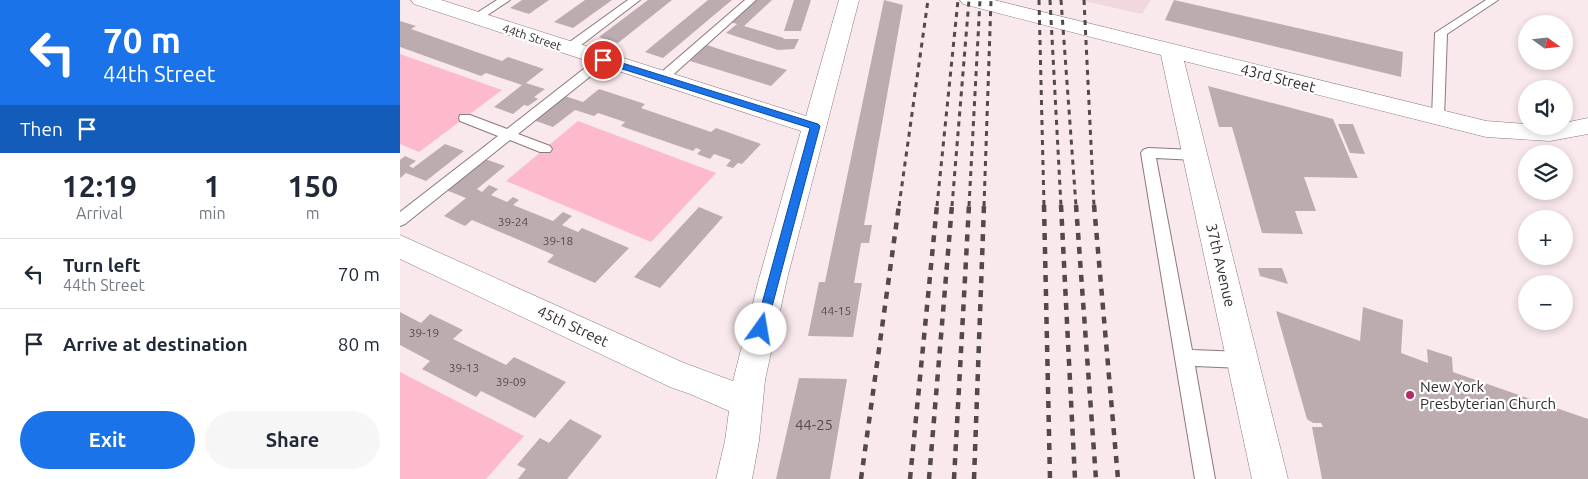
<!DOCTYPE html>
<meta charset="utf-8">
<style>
body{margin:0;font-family:Ubuntu,sans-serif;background:#f6f6f7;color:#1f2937;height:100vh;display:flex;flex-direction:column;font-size:19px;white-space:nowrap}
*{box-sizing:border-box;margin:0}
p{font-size:16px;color:#747a83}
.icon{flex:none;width:28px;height:28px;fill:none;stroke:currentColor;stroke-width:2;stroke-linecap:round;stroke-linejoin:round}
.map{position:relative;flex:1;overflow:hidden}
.side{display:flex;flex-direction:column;background:#fff;width:400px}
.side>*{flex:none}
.hud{background:#1a73e8;color:#fff;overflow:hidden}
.needle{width:32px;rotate:105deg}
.fabs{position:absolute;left:1118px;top:15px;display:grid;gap:10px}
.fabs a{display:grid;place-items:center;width:55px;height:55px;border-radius:50%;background:#fff;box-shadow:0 2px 8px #0003;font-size:25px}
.pin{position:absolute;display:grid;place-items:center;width:42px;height:42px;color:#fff;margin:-21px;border:2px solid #fff;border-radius:50%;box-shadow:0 1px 5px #0007}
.me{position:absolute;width:55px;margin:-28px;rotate:13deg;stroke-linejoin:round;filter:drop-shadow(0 0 4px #0008)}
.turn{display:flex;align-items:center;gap:18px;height:105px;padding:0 20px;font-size:22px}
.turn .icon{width:65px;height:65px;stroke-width:2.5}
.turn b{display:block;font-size:35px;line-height:42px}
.then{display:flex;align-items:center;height:48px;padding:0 20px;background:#0003;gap:10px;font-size:19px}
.eta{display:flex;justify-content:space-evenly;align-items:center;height:85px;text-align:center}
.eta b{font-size:30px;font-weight:600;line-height:35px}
.cta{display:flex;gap:10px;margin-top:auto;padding:10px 20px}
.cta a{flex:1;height:58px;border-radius:30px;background:#1a73e8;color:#fff;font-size:20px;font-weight:600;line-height:58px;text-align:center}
.cta a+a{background:#f6f6f7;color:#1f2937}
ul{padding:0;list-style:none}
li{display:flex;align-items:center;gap:15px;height:70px;padding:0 20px;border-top:1px solid #e0e1e3}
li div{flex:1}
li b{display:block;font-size:19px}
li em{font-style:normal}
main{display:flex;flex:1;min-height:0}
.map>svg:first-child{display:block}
.built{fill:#f1d8de}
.green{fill:#fcbacc}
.building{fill:#bcacb0}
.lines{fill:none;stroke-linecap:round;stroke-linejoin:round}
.service-casing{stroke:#897a7e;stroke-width:2}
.minor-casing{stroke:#897a7e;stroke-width:1}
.service{fill:#fff;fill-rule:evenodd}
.minor{fill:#fff;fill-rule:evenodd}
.rail-far1{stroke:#51494b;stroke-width:3;stroke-dasharray:5 5;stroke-linecap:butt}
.rail{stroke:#51494b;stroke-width:4.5;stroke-dasharray:7 7;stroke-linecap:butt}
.route{fill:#1a73e8;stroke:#114b97}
.poi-dot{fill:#b62b64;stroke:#fff;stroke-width:2}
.labels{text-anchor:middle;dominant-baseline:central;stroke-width:4.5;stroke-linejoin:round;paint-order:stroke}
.far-street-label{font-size:12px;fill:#322c2d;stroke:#fff}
.number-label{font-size:12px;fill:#544c4e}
.street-label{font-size:15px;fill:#322c2d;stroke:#fff}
.poi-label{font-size:15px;fill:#322c2d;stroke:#fff;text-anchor:start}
.near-number-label{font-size:15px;fill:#544c4e}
</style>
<main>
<section class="side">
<div class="hud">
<div class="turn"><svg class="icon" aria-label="left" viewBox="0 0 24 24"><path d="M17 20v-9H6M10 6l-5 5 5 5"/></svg><div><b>70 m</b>44th Street</div></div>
<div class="then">Then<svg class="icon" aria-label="arrive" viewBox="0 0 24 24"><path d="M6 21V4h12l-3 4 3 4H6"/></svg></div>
</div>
<div class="eta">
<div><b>12:19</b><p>Arrival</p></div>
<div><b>1</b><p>min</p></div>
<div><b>150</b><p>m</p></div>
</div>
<ul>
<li><svg class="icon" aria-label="left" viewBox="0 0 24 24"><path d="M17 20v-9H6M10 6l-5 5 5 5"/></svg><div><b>Turn left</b><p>44th Street</p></div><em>70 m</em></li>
<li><svg class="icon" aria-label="arrive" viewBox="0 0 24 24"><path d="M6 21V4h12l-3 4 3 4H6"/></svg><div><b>Arrive at destination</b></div><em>80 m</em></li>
</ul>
<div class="cta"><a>Exit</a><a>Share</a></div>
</section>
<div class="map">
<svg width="1188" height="479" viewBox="0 0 1188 479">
<rect width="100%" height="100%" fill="#f9e8ec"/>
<polygon class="built" points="679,0 751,0 742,14"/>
<g class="green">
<polygon points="0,54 102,90 19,152 0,144"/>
<polygon points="178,121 316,173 251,242 106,181"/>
<polygon points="0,372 124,436 86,479 0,479"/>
</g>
<g class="building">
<polygon points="122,0 149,0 129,14 110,8"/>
<polygon points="185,0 212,0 173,28 154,22"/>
<polygon points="248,0 272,0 218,43 199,37"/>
<polygon points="308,0 332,0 263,58 245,52"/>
<polygon points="355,0 372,0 344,26 384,38 383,39 399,39 394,49 378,50 326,33 337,24 330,22"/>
<polygon points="394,0 411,0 401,31 384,31"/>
<polygon points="484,0 503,5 464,225 472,225 469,243 461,243 454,283 462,283 453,337 408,336 419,282 425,282"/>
<polygon points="774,0 1003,52 1001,77 765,20"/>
<polygon points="0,21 16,26 11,29 102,61 108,57 144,69 126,83 145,89 134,97 138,99 128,106 124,105 113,114 94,107 122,85 86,73 81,76 0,47"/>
<polygon points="307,45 328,52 387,70 371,86 290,61"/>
<polygon points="808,86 933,119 958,178 904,177 916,211 895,211 903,234 862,233 832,127 819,127"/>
<polygon points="199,89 245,104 241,108 311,132 316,128 361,144 342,164 338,163 333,168 326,166 331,160 314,154 310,159 297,154 301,150 296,148 293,151 235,131 221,126 225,122 198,113 194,116 175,110 153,127 133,120 165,96 183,102"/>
<polygon points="938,124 953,124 965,154 950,153"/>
<polygon points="45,144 64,151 26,181 6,173 0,178 0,160 5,156 16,161 9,166 13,168"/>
<polygon points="85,159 105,166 77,189 82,192 89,185 98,189 91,195 107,202 113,197 119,200 113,205 153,221 163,212 172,216 162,225 178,232 182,228 229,248 195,283 147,262 154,255 72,220 65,226 44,216 66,198 46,190"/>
<polygon points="299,207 323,217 260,288 234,277"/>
<polygon points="858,268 882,268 888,284 860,276"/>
<polygon points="963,307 1003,320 1001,353 1028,363 1027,349 1052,357 1053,372 1188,419 1188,479 922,479 912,427 923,427 921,423 913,423 907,419 876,311 960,341"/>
<polygon points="0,312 21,323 30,314 63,330 53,339 106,365 114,357 166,382 135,418 81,391 76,397 22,369 30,361 0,345"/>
<polygon points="399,378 447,379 430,479 376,479"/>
<polygon points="170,419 202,436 167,479 118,479 126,469 117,465 140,438 149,443"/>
</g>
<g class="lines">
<g class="service-casing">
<g id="service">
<polygon points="97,0 110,0 80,20 72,20 70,18 72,16"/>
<polygon points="228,0 240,0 172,52 164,52 162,49 164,46"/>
<polygon points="345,0 356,0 265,82 257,82 255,79 257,76"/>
<polygon points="1086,0 1098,0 1047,34 1044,118 1043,121 1033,121 1032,118 1035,33"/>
<polygon points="203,56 207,57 209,60 207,63 118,134 150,146 152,149 150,152 140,152 110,140 5,224 0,226 0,212 98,136 60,121 59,118 60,115 70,115 107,129 199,57"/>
<polygon points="748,148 795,150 800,152 802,155 800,158 795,160 756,158 792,350 843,352 849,355 852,360 849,365 843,368 795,366 815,479 795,479 741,153 743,150"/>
</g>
</g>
<g class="minor-casing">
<g id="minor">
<polygon points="11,0 41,0 406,116 439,0 459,0 387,279 365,380 359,441 352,479 316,479 325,441 329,411 290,394 270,387 0,259 0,235 284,363 333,381 359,279 401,131 14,4"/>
<polygon points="560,0 594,0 1086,121 1126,124 1126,126 1164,126 1164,123 1188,118 1188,134 1150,141 1086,137 784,61 888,479 852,479 761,55 563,4"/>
</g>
</g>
<use href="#service" class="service"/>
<use href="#minor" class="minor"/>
<g class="rail-far1">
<polyline points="639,0 644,206"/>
<polyline points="650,0 661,206"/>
<polyline points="661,0 676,206"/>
<polyline points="684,0 694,206"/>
<polyline points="499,206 528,0"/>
<polyline points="537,206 558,0"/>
<polyline points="552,206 569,0"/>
<polyline points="569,206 580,0"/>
<polyline points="584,206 591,0"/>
</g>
<g class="rail">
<polyline points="644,205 650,479"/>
<polyline points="661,205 675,479"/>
<polyline points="676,205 696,479"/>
<polyline points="694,205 718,479"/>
<polyline points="461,479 499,205"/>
<polyline points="510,479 537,205"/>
<polyline points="529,479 552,205"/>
<polyline points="554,479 569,205"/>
<polyline points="574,479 584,205"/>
</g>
</g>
<polygon class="route" points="203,57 418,124 420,126 365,333 361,335 357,333 355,329 410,128 200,62 198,60"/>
<circle class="poi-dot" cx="1010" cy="395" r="5"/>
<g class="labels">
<g class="far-street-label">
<text transform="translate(132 37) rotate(18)">44th Street</text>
</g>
<g class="number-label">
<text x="113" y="221">39-24</text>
<text x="158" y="240">39-18</text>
<text x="436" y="310">44-15</text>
<text x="24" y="332">39-19</text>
<text x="64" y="367">39-13</text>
<text x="111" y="381">39-09</text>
</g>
<g class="street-label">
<text transform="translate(878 78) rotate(14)">43rd Street</text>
<text transform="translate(821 265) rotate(77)">37th Avenue</text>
<text transform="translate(173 326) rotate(25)">45th Street</text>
</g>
<g class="poi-label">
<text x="1020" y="386">New York<tspan x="1020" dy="17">Presbyterian Church</tspan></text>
</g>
<g class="near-number-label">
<text x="414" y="424">44-25</text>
</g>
</g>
</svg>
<div class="fabs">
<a><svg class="needle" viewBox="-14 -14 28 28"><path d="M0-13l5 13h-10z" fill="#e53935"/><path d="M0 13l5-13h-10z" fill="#747a83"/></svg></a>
<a><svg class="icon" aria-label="sound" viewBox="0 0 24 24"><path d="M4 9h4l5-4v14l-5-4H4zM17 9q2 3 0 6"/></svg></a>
<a><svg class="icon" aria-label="layers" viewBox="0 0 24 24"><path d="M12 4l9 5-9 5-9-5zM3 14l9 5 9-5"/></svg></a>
<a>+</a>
<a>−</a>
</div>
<div class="pin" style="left:203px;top:60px;background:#d93025"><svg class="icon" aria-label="arrive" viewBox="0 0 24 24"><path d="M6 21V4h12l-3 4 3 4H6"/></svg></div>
<svg class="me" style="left:361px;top:329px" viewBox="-20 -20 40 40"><circle r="19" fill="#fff"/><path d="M0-13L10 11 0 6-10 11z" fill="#1a73e8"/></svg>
</div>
</main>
